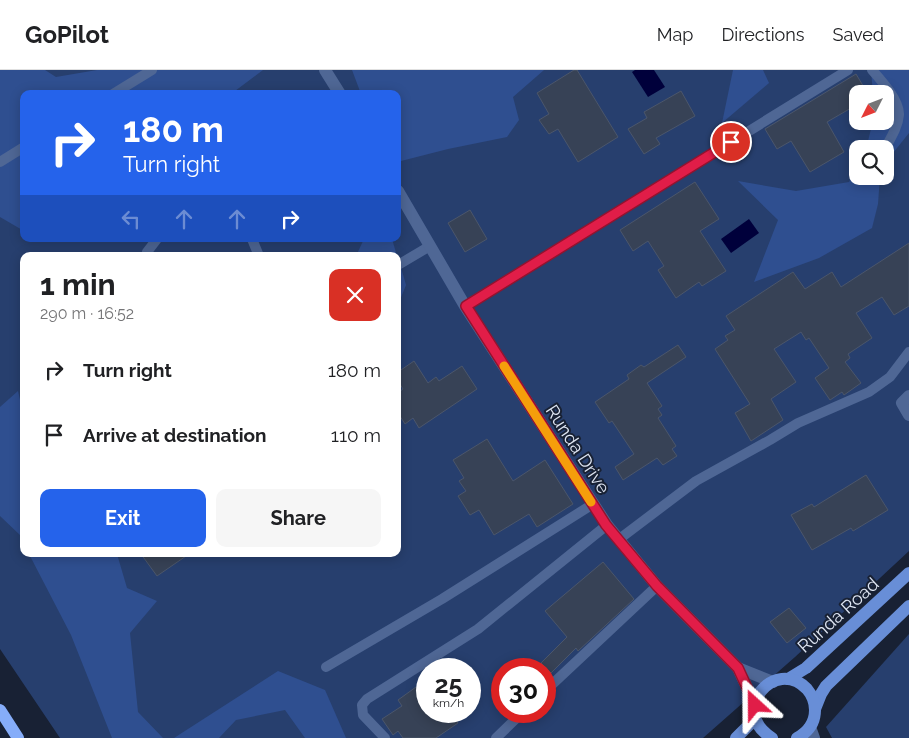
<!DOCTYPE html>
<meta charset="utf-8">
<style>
body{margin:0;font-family:Raleway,sans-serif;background:#f6f6f6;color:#202124;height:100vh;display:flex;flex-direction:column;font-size:19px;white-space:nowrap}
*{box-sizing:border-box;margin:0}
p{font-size:16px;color:#757577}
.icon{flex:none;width:28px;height:28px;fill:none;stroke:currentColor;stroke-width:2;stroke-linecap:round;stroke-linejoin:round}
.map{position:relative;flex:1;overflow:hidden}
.side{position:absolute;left:20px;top:182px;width:381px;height:305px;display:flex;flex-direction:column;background:#fff;border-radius:10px;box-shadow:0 2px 12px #0003}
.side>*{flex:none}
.hud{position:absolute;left:20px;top:20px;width:381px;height:152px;border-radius:10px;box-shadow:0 2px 12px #0003;background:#2563eb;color:#fff;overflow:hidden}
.needle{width:32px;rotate:228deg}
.tools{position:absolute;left:849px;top:15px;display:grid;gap:10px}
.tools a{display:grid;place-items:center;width:45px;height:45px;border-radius:10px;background:#fff;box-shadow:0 2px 12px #0003;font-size:25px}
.speed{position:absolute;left:416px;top:588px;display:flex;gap:10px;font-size:25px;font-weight:700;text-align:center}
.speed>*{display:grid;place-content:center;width:65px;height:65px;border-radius:50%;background:#fff;box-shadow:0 2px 12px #0003;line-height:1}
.speed small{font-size:12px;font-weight:400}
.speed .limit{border:8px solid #d22;background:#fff;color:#111}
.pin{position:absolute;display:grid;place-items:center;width:42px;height:42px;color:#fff;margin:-21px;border:2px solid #fff;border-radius:50%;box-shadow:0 1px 5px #0007}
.me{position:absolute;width:55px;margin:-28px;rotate:336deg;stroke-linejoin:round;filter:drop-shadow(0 0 4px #0008)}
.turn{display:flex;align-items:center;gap:18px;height:105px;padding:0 20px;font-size:22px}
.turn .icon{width:65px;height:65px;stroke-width:2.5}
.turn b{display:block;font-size:35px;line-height:42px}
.lanes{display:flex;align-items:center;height:48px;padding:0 20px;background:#0003;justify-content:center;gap:25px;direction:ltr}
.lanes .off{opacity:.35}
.round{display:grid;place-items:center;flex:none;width:52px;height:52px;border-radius:10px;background:#f6f6f6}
.overview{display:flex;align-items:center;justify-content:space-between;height:85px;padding:0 20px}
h1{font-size:30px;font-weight:700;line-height:38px}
.action{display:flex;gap:10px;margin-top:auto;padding:10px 20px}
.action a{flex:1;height:58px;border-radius:10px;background:#2563eb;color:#fff;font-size:20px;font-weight:700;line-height:58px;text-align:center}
.action a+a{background:#f6f6f6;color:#202124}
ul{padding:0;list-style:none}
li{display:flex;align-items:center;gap:15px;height:65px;padding:0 20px}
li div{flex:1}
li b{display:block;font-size:19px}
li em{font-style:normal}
header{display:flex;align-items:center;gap:30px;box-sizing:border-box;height:70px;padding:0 25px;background:#fff;border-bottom:1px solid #e0e0e0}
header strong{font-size:24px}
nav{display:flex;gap:28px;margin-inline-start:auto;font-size:18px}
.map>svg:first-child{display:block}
.green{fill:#273f6e;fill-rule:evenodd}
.forest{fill:#2f4f90}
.water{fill:#00003b}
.building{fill:#374256;stroke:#4b566b}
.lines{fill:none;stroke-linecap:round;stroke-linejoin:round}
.lane{stroke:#4f6795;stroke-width:10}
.street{stroke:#4f6795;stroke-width:12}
.secondary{stroke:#688ed7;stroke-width:12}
.primary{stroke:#86adf9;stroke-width:12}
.route-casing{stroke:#92132f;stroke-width:12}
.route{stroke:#e11d48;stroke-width:9}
.slow{stroke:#f59e0b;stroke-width:9}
.labels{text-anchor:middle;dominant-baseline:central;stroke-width:4;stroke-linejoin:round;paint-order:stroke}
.street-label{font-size:18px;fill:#dfe6f3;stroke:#182134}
</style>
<header>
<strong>GoPilot</strong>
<nav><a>Map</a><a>Directions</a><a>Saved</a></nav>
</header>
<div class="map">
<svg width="909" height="668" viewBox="0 0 909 668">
<rect width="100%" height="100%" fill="#182134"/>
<g class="green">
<path d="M0 0H909V481L795 587 703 668H60L0 579ZM24 24H398V169H24ZM858 24H885V51H858ZM858 79H885V106H858ZM24 186H398V484H24ZM428 599H470V641H428ZM502 599H545V641H502Z"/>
<polygon points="909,564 909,668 832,668 826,657"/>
</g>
<g class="forest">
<polygon points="0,0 45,0 56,7 97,0 263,0 231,24 24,24 24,161 0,147"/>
<polygon points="352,0 544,0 513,27 519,50 507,67 448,79 401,91 398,86 398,24 361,24"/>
<polygon points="733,0 763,0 769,13 722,53"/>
<polygon points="871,0 909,0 909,63 885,93 885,79 866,79 873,51 885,51 885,24 873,24"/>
<polygon points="857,95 858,106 880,106 878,134 872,158 819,188 754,212 778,150 738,111 796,121 849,112"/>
<polygon points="364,169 392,169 397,186 356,186"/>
<polygon points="398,187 406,215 398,235"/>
<polygon points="18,321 24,347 24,473 20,465 0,446 0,337"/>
<polygon points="29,484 117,484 127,518 157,531 130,563 138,642 163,668 112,668 71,565"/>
<polygon points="278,601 325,620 346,668 305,668 285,640 236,650 219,668 174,668"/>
</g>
<g class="water">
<polygon points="635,0 654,0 665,17 648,27 632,2"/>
<polygon points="749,149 759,163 731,183 721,169"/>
</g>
<g class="building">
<polygon points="574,0 577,0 618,67 578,92 558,59 549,64 539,50 549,44 537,23"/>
<polygon points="856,4 868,24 858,24 858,34 827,52 844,82 810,102 791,71 777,79 765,59"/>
<polygon points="681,21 695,46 656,68 660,74 644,84 628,59 647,48 644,42"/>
<polygon points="695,112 719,149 700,161 726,201 702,216 699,212 676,228 658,200 664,196 648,171 633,181 620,160"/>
<polygon points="470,140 487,169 465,182 448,153"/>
<polygon points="909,173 909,236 894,245 882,227 856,243 872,268 848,284 850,288 845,292 861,313 844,325 842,322 830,330 815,308 829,298 809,268 806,270 801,262 774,279 796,312 771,329 783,350 751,371 735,343 750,334 715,279 728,270 725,266 735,260 726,246 793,202 805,219 832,202 841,217"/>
<polygon points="678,275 686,287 647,313 662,336 658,339 662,345 658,348 676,376 672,379 677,386 663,395 657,388 623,410 615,397 634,384 612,351 609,353 595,332 629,309 627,305 641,295 644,297"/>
<polygon points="414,291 428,313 436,307 439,311 462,296 477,319 419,358 413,348 405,354 398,343 398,323 403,319 398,311 398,302"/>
<polygon points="487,369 513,411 545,390 573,434 537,457 529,444 494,465 479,440 470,445 458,426 466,421 459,411 464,408 453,390"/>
<polygon points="866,405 888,440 853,461 851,458 812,480 791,445 812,434 814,437"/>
<polygon points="141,484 189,484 157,506"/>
<polygon points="603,492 634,529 578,581 576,578 551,603 541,593 567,567 545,541"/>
<polygon points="789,538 806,558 787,573 770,552"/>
<polygon points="428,615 428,641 450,641 458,653 436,668 403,668 398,661 393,665 382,649 402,636 398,630 416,617 419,621"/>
</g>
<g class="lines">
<g class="lane">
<path d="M872 0C881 10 900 31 899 45 898 56 892 66 887 75"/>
<polyline points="113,24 152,0"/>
<polyline points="0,92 24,77"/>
<polyline points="252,169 259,186"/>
<polyline points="146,186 147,182 157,169"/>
<polyline points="398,195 430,176"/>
<polyline points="465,236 848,0"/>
<polyline points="618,470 696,411 770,370 798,353 869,322 890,307 909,282"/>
<polyline points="326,597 442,529 593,434"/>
<polyline points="545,621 657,516"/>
<polyline points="385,668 363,645 362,635 367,629 478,559 607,455"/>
<polyline points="496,668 524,641"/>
</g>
<g class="street">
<polyline points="325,0 340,24"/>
<polyline points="398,121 465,236 607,455 657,516 738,598 755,635"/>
<polyline points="909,326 902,333 909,345"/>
<polyline points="738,598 773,612"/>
<polyline points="810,657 814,668"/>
</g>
<g class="secondary">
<polyline points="788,609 806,598 909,503"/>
<polyline points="815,639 821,624 826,616 909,536"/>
<polyline points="736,668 750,654 755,645"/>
<path d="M772 668C728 641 775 586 807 619 812 625 815 633 815 640 815 653 808 662 797 668"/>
</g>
<polyline class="primary" points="0,640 18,668"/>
</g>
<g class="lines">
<g class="route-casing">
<polyline id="route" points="731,72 466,236 606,455 657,516 738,598 755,635"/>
</g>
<use href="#route" class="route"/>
<polyline class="slow" points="504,296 591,432"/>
</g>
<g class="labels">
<g class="street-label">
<text transform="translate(578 379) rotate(57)">Runda Drive</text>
<text transform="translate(838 545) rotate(-42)">Runda Road</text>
</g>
</g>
</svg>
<div class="tools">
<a><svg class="needle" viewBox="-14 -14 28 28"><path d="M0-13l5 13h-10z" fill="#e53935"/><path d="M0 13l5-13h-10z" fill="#757577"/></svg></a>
<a><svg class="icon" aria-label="search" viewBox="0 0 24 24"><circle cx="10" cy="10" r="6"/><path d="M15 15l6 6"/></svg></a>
</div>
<div class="speed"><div>25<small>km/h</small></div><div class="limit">30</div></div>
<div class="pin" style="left:731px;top:72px;background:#d93025"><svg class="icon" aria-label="arrive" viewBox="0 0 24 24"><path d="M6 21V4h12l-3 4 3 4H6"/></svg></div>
<svg class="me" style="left:755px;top:635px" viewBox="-20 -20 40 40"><path d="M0-17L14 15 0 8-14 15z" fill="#e11d48" stroke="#fff" stroke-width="4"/></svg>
<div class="hud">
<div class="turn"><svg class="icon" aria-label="right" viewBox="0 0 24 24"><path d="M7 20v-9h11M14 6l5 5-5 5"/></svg><div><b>180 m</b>Turn right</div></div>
<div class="lanes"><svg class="icon off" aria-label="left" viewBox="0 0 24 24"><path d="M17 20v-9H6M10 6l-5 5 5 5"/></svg><svg class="icon off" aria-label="ahead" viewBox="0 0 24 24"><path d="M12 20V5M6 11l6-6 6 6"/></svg><svg class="icon off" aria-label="ahead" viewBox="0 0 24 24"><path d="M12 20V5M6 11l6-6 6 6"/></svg><svg class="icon" aria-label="right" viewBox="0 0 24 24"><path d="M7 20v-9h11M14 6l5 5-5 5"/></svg></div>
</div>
<section class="side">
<div class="overview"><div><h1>1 min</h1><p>290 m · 16:52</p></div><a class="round" style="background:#d93025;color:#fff"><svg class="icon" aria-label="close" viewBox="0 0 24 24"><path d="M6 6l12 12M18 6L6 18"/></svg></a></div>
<ul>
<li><svg class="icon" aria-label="right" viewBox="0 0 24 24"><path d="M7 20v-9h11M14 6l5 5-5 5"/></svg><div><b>Turn right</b></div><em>180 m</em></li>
<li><svg class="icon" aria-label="arrive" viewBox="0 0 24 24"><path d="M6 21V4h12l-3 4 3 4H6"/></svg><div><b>Arrive at destination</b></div><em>110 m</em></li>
</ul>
<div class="action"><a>Exit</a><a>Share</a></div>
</section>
</div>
